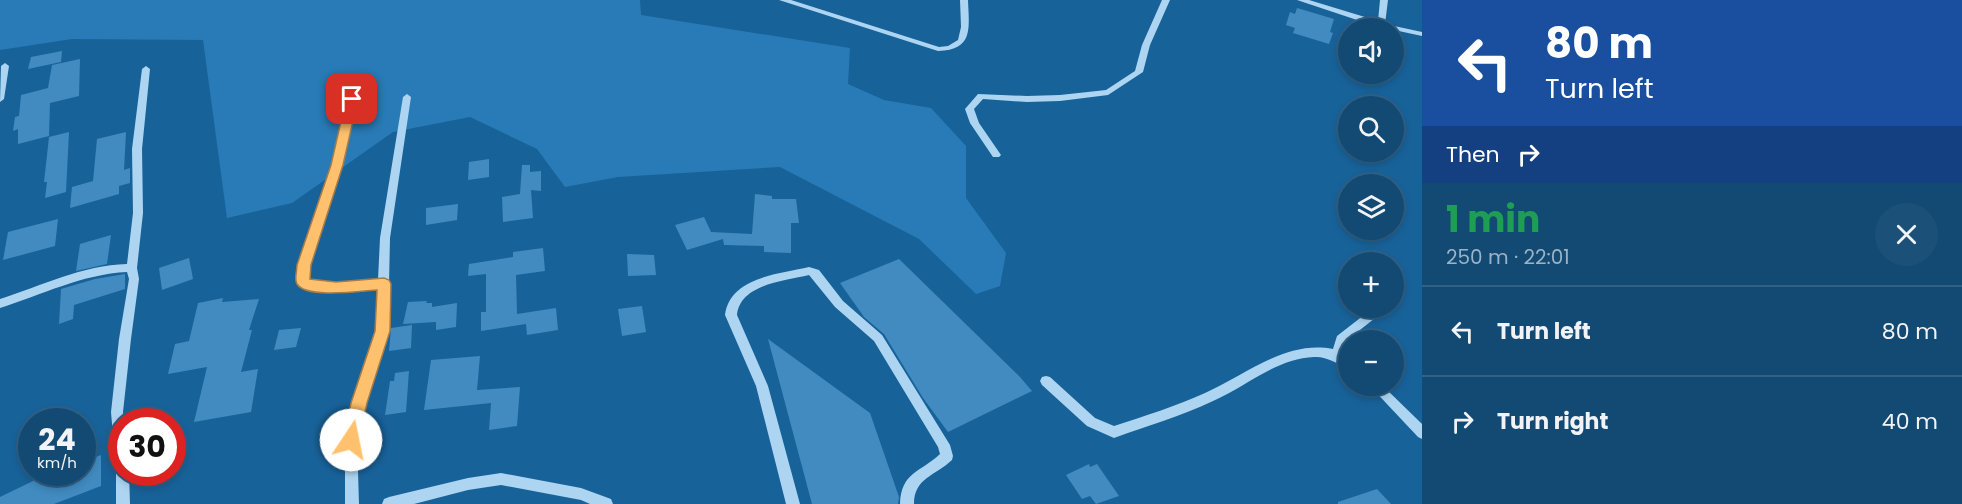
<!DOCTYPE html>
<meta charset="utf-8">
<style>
body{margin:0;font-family:Poppins,sans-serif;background:#1b5179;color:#f1f3f6;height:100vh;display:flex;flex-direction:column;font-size:22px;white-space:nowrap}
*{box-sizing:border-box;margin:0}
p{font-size:20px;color:#9cb3c5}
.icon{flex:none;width:33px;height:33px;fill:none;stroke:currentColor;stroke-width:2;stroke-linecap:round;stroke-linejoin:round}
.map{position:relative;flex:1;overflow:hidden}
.sheet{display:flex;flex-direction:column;background:#124a74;width:540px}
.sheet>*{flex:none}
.top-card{background:#1a4fa0;color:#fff;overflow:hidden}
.controls{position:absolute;left:1338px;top:18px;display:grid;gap:12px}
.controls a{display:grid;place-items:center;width:66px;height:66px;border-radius:50%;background:#124a74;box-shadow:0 3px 9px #0003,0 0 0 2px #316286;font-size:30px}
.speed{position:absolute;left:18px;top:408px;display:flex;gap:12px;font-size:30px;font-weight:700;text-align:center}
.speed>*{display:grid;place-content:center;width:78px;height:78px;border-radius:50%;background:#124a74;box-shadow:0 3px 9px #0003,0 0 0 2px #316286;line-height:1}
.speed small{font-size:15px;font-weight:400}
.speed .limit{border:9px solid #d22;background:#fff;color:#111}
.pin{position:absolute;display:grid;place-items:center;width:51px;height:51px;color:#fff;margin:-26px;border-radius:12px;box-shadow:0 3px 9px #0006}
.me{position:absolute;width:66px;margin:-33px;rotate:11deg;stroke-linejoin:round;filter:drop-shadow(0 0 4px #0008)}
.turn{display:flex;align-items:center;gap:21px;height:126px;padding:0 24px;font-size:27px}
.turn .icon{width:78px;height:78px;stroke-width:2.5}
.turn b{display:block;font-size:42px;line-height:51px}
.then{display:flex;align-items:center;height:57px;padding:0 24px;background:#0003;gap:12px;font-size:22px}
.round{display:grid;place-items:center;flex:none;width:63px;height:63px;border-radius:32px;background:#1b5179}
.head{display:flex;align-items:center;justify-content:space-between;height:102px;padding:0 24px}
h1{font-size:36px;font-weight:700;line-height:45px;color:#1e9e55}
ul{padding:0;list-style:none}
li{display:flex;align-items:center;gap:18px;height:90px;padding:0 24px;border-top:2px solid #316286}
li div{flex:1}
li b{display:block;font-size:22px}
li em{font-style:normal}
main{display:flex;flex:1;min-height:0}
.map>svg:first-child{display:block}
.green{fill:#287bb6}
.building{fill:#418bc1}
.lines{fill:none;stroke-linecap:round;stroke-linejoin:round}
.minor{fill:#add5f1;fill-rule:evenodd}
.route{fill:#ffc16e;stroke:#a67d48;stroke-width:1.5}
</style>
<main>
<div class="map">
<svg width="1422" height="504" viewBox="0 0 1422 504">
<rect width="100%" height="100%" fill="#18629a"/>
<polygon class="green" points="0,0 640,0 641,15 850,48 848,84 884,100 931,108 966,146 966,198 1006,253 1000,286 976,294 919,239 780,167 618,177 565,187 537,149 470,117 393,132 292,203 227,218 203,40 72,39 0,50"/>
<g class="building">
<polygon points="1297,8 1334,19 1330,32 1333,33 1329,44 1293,33 1295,28 1286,25 1290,12 1295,14"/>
<polygon points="62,51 61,62 28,69 31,57"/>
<polygon points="80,59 79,96 50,103 49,136 18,144 18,129 13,131 15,117 19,116 21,95 48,88 52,65"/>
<polygon points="69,132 66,192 45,198 47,182 44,182 49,137"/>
<polygon points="126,132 124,170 130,168 130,183 119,186 119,194 70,208 72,187 93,181 97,139"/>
<polygon points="489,159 489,177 468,180 469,162"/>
<polygon points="522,165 530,165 530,172 541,171 541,191 531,190 533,218 503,222 502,197 520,194"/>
<polygon points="755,194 772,196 772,199 796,199 799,223 791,223 791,253 764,252 764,246 724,245 723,239 687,250 675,225 704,217 711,232 752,234"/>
<polygon points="458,204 457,220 426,225 426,208"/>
<polygon points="58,219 55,246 3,260 8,232"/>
<polygon points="111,235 107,264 76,271 80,244"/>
<polygon points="543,248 545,271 516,275 517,314 556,308 558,330 527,335 526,324 481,331 481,312 486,312 486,274 468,276 469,264 513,257 513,252"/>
<polygon points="627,254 654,255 656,275 628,276"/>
<polygon points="189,258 193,279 162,290 159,268"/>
<polygon points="899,259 1020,377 1032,391 948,432 923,398 884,334 864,317 840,283"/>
<polygon points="125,274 125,289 74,305 73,319 59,324 61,289 95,279"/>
<polygon points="223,298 222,302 259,299 249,330 252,330 241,372 258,369 251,412 194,422 207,367 168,374 175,344 189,341 198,303"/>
<polygon points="427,301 426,303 432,303 432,307 457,303 456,327 436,330 436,322 403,324 408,302"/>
<polygon points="642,306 646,332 622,336 618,309"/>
<polygon points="412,325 411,348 389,351 391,328"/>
<polygon points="301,328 296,347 274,350 279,330"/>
<polygon points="768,339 870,413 899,497 898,504 812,504"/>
<polygon points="480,356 477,390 520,387 517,426 489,430 491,403 424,410 431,360"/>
<polygon points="409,371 406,412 385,415 390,381 394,381 395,373"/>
<polygon points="101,455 101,486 54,504 0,504 0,497 33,481 34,472 82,472 82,462"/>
<polygon points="1089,464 1090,467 1097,464 1119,496 1096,504 1090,496 1082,499 1066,475"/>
<polygon points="1377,489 1391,504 1338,504 1338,502"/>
</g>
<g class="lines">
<g class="minor">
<path d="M779 0H791L939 47 948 46 958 40 961 27 960 0H968C969 28 974 50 938 51Z"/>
<polygon points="1162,0 1170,0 1150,45 1143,72 1108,95 1060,101 1027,102 983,99 974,109 979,123 1001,155 999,157 993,157 970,123 965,109 978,94 1027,96 1060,95 1106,90 1135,71 1142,45"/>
<polygon points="1297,0 1309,0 1378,21 1380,0 1388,0 1385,24 1422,32 1422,36 1394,30 1394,28 1378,27"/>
<polygon points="5,63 9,66 4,99 0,102 1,66"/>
<path d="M146 66 150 69 142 149 143 213 137 268 139 279 131 339 123 412 124 422H122V472H129L130 504H116V471L111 412 119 339 129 279 127 272C83 274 41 295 0 308V299C41 286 83 265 127 264L133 213 132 149 142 69Z"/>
<path d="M407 94 411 97 390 238 388 331 365 403 357 439 359 504H345V439L353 403 376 331 378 289C362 290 308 299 299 284 296 280 298 270 299 265L332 164 348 99 352 96 356 99 342 164 309 265V280C330 289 356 282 378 280L380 238 403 97Z"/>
<path d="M809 267 819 270 843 301 882 335 950 445 953 456 952 460C935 476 914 478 914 504H900C901 472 921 472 940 454L938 447 874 341 835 307 809 275C784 281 740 284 737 315L768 386 800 504H786L756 386 725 315C730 277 779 274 809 267Z"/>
<path d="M1373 308H1386L1384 311 1346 341 1344 354 1348 357V367C1336 364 1327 356 1314 357 1277 358 1246 387 1213 401 1181 416 1147 426 1114 438L1087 426 1042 385 1040 381 1042 377 1046 376 1050 377 1095 418 1114 426C1145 416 1176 406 1205 393 1246 375 1285 340 1333 349L1337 336Z"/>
<polygon points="1370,386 1383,386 1422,424 1422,439 1418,437"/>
<polygon points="501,473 581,488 611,499 613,504 590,504 581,500 501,485 468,490 414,504 382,504 384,499 389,497 468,478"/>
</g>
</g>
<path class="route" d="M352 96 358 99 343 165 311 265 310 279 336 282 384 278 389 280 391 284 390 331 367 403 359 440 357 445 351 447 345 445 343 440 351 403 375 331 377 290C361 291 306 299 297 284 294 279 297 271 297 265L331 165 346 99Z"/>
</svg>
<div class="controls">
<a><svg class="icon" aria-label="sound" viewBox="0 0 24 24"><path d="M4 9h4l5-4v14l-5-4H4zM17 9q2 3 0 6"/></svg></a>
<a><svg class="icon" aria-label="search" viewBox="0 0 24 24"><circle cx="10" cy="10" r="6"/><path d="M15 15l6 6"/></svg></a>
<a><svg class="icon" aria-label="layers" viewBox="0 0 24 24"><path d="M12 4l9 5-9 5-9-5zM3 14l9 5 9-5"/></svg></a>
<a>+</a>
<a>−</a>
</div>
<div class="speed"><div>24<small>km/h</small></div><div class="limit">30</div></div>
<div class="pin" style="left:352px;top:99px;background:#d93025"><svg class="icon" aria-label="arrive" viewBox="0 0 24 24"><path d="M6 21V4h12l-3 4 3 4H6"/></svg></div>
<svg class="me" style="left:351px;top:440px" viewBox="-20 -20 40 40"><circle r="19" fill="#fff"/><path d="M0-13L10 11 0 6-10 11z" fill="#ffc16e"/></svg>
</div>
<section class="sheet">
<div class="top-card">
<div class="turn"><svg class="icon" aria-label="left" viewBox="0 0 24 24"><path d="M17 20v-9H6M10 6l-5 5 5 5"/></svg><div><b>80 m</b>Turn left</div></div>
<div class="then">Then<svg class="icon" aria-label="right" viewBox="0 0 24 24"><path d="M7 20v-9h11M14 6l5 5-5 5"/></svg></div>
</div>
<div class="head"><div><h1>1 min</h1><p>250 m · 22:01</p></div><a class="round"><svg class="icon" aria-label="close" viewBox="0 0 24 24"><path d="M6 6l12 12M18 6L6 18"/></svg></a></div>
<ul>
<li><svg class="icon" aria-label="left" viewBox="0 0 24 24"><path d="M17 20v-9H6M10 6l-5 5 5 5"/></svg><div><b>Turn left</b></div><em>80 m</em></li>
<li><svg class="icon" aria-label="right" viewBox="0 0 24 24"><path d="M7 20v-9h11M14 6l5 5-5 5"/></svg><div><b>Turn right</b></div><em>40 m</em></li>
</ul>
</section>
</main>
